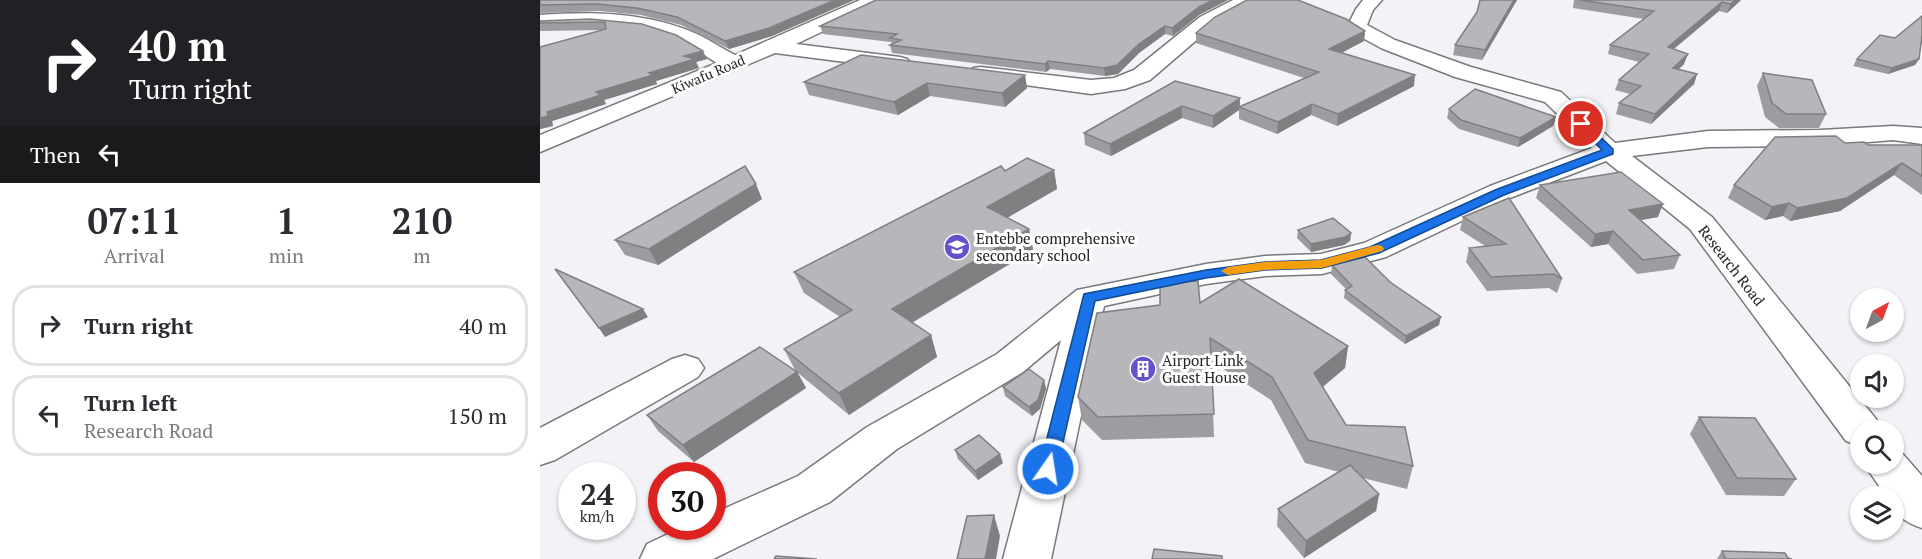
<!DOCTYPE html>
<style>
body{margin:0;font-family:"PT Serif",serif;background:#f7f7f7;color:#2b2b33;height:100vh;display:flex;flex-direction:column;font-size:22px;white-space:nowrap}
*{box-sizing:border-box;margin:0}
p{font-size:20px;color:#7c7c81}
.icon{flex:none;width:33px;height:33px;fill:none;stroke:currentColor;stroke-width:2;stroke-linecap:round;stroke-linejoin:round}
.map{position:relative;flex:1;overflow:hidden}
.side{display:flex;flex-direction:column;background:#fff;width:540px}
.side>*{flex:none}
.banner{background:#202124;color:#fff;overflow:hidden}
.needle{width:39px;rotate:41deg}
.fabs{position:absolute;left:1310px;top:288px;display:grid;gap:12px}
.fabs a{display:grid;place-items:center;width:54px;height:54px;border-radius:50%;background:#fff;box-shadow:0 2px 4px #0004;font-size:30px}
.speed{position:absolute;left:18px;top:462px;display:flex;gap:12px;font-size:30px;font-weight:700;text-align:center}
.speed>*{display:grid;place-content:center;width:78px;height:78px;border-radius:50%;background:#fff;box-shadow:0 2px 4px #0004;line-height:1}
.speed small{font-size:15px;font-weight:400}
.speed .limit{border:9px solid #d22;background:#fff;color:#111}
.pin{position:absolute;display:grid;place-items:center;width:51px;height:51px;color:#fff;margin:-26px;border:3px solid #fff;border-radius:50%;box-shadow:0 2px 6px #0007}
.me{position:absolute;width:66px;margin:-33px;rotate:13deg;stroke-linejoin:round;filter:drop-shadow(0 0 4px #0008)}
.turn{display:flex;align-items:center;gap:21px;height:126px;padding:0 30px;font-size:27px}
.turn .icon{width:78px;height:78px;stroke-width:2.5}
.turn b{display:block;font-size:42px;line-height:51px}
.then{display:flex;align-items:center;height:57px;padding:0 30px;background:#0003;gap:12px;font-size:22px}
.eta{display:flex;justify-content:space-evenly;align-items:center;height:102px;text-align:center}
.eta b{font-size:36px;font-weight:600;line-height:42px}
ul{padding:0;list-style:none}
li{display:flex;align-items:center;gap:18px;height:81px;margin:0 12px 9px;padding:0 18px;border:3px solid #e1e1e2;border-radius:24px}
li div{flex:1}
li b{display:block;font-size:22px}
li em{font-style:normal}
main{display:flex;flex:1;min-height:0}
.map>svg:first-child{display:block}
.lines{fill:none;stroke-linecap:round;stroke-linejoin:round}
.minor-casing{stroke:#79797d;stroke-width:3}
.minor{fill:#fff;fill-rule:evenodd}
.wall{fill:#9d9da1}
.shaded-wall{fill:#808083}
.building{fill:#b7b7bb;stroke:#808083;stroke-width:1.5}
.route{fill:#1a73e8;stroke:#114b97;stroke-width:1.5}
.slow{fill:#f59e0b}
.labels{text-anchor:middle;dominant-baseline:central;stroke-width:6;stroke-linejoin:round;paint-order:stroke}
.far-street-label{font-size:14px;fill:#242425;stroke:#fff}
.poi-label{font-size:15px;fill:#242425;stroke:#fff;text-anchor:start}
.street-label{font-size:15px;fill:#242425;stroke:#fff}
</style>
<main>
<section class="side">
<div class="banner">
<div class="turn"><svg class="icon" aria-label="right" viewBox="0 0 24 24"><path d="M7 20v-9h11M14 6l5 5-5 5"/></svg><div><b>40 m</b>Turn right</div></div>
<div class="then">Then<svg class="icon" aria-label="left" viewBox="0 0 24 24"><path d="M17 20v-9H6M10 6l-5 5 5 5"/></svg></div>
</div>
<div class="eta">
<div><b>07:11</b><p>Arrival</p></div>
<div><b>1</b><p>min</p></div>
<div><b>210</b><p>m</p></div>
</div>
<ul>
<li><svg class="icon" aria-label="right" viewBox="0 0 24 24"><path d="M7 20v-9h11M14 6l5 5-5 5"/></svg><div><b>Turn right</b></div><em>40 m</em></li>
<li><svg class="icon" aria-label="left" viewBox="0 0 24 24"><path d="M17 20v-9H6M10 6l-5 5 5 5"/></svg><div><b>Turn left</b><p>Research Road</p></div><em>150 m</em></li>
</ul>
</section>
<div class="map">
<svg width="1382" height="559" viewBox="0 0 1382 559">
<rect width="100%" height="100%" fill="#f2f2f7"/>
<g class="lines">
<g class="minor-casing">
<g id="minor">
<path d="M320 0H344L341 4 256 44 360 57 367 59 371 63 367 67 360 69 235 53 0 152V135L177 63C165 56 154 47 141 41 96 22 48 23 0 27V15C53 11 109 12 159 35 171 41 183 49 195 55Z"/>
<polygon points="693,0 715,0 712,4 674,25 610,80 585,89 551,94 441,79 433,78 430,73 433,68 441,67 551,80 574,78 594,70 660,17"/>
<polygon points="823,0 842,0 833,10 827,25 855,40 931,67 1021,92 1075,143 1168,131 1280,130 1353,126 1382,128 1382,144 1353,140 1280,146 1168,147 1092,156 1172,217 1336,419 1341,430 1320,430 1320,446 1306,441 1150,229 1066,161 970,198 846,257 782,274 725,276 666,284 564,306 511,559 463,559 521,340 483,372 357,449 290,502 173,559 100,559 107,544 145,526 172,526 172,514 258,476 327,427 457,354 537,290 666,264 725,256 781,254 824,243 950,186 1052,148 1005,102 915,77 841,48 810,31 807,27 816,9"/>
<polygon points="145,355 158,359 164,368 158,377 15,460 0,465 0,428 132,359"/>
<path d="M1353 449 1361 452 1382 476V528C1366 523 1353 515 1353 496H1346L1324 464H1353Z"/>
</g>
</g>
<use href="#minor" class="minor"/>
</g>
<g class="wall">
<polygon points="0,0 314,0 232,36 189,49 141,25 101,15 60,11 0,13"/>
<polygon points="336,0 688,0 659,15 633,36 625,34 599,53 578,74 565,76 510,69 506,72 352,53 350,45 352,44 351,42 283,34 280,26"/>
<polygon points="940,0 977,0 942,60 913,55 915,45 937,12"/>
<polygon points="1034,0 1201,0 1187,13 1179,11 1134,49 1144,64 1138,70 1157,74 1154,84 1111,124 1076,114 1079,103 1090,94 1075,90 1079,80 1099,62 1068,54 1070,45 1104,19 1033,8"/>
<polygon points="1382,16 1382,45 1381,43 1379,59 1375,65 1348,74 1313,66 1317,59 1355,38"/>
<polygon points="50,19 102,24 167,59 156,62 159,68 116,81 117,84 64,100 66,104 12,121 13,126 0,129 63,30 0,31 0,21"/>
<polygon points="825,31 824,41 801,53 874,86 797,126 771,115 737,134 699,119 699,110 673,128 642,118 571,156 545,145 544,133 635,81 700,98 700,107 764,78 656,43 656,33"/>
<polygon points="1223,73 1286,114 1279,128 1239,128 1225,117 1217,86"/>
<polygon points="485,75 487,88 465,107 390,96 358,115 269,95 264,82"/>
<polygon points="909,109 1016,117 1013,126 978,147 919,129 907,118"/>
<polygon points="1305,143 1328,145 1382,145 1382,195 1354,175 1300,211 1250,221 1243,216 1225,220 1188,198 1194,185"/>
<polygon points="514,170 517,189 467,218 489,229 493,250 372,323 391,335 397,357 309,415 258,373 266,388 154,462 118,431 107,415 255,370 244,349 300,317 264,293 254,272 465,171"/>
<polygon points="1000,185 1118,217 1101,220 1140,255 1134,269 1097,274 1068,244 1051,247 996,198"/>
<polygon points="222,199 118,265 85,255 75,240"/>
<polygon points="923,217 1022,279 1017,293 1009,288 947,291 926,262 929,248 945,246 920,230"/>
<polygon points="758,230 811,233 810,241 804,245 771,252 757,238"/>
<polygon points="792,265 850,282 899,325 865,344 804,298 805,290 806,289 791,274"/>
<polygon points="660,303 808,346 805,368 783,387 806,425 873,466 867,489 823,478 839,494 836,511 764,558 737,526 738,509 799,472 765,463 731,400 671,361 674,437 562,440 542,420 538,397"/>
<polygon points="504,380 506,389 500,409 492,416 465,396 463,387"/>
<polygon points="1159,417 1256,479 1244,496 1186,495 1150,434"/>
<polygon points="415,450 463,463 438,480 418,459"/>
<polygon points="1182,551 1248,558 1252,559 1177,559"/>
</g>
<g class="shaded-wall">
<polygon points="295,0 314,0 232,36 189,49 185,41"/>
<polygon points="673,0 688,0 659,15 633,36 632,28 659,7"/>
<polygon points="974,0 977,0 942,60 945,50"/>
<polygon points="1195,0 1201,0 1187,13 1191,4"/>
<polygon points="1182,2 1179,11 1125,56 1128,47"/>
<polygon points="625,26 625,34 599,53 578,74 565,76 564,68"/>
<polygon points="825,31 824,41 788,60 789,49"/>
<polygon points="163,51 167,59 156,62 159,68 116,81 117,84 64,100 66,104 12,121 13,126 0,129 0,118 7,112 56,92 109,73 144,56"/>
<polygon points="1148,54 1144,64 1129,78 1133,68"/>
<polygon points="1379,59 1375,65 1348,74 1352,68"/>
<polygon points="508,61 510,69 506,72 505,64"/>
<polygon points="1157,74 1154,84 1111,124 1115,114"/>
<polygon points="485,75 487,88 465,107 462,93"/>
<polygon points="875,75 874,86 797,126 798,114"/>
<polygon points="387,83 390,96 358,115 354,102"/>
<polygon points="700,98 699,110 673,128 673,116"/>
<polygon points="772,104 771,115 737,134 738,122"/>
<polygon points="642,106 642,118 571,156 570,144"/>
<polygon points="1016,117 1013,126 978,147 980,138"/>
<polygon points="1362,163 1354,175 1300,211 1250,221 1257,208"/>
<polygon points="514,170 517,189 451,227 447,207"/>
<polygon points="216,184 222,199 118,265 109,249"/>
<polygon points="1249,203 1243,216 1225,220 1232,207"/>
<polygon points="1123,204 1118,217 1084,223 1089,210"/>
<polygon points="489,229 493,250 359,330 352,309"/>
<polygon points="1073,231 1068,244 1051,247 1055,234"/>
<polygon points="811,233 810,241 804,245 771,252 771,244"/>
<polygon points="103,309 108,317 65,337 59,328"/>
<polygon points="901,317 899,325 865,344 866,336"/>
<polygon points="391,335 397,357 309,415 299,393"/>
<polygon points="808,346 805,368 772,395 774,373"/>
<polygon points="257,372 266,388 154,462 143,445"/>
<polygon points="504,380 506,389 500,409 492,416 489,407"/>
<polygon points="460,454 463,463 438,480 435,471"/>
<polygon points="839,494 836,511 764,558 766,541"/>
<polygon points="454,515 460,536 456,559 445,559"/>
</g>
<g class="building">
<polygon points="0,0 295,0 229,28 185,41 137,17 97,8 57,4 0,5"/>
<polygon points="336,0 673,0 659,7 632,28 625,26 599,44 577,65 564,68 508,61 505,64 350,45 361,40 350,38 357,34 280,26"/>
<polygon points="707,0 758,0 806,19 825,31 789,49 875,75 798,114 772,104 738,122 699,107 779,72 656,33 675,17"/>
<polygon points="940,0 974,0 945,50 915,45 937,12"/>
<polygon points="1040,0 1195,0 1191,4 1182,2 1128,47 1148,54 1133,68 1157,74 1115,114 1079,103 1101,86 1079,80 1109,54 1070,45 1114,11"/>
<polygon points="1382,16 1382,35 1379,59 1352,68 1317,59 1340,35 1355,38"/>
<polygon points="50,19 102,24 136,35 163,51 144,56 155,59 109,73 113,75 56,92 61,95 7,112 8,116 0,118 0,47 66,29 65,22 0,23 0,21"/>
<polygon points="321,55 485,75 462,93 387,83 354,102 264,82"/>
<polygon points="1223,73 1272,80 1286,114 1246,114 1232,103"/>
<polygon points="635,81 700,98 673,116 642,106 570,144 544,133"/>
<polygon points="935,89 1016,117 980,138 921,120 909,109"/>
<polygon points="1296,136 1305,143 1324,142 1328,145 1382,145 1382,176 1362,163 1307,198 1257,208 1249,203 1232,207 1194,185 1235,137"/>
<polygon points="487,158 514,170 447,207 489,229 352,309 391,335 299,393 244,349 312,310 254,272 461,166 465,171"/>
<polygon points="205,166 216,184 109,249 75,240"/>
<polygon points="1081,172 1123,204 1089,210 1140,255 1103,260 1073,231 1055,234 1000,185"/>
<polygon points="969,198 1022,279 1014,274 951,277 929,248 966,244 923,217"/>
<polygon points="793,218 811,233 805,237 771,244 758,230"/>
<polygon points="825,257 850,282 901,317 866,336 805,290 812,286 792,265"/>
<polygon points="15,269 103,309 59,328"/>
<polygon points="699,279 808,346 774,373 806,425 865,427 873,466 768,440 732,377 670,338 674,414 558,417 538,397 557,313 620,305 620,283 658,281 660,303"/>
<polygon points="220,347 257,372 143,445 107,415"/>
<polygon points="489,369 504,380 498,400 489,407 463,387"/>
<polygon points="1159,417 1215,418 1256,479 1197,478"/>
<polygon points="439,435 460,454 435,471 415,450"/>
<polygon points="810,465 839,494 766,541 738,509"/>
<polygon points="454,515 445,559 417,559 427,516"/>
<polygon points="614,549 682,556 682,559 612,559"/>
<polygon points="1182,551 1245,553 1248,558 1252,559 1186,559"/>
<polygon points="236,556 277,559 234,559"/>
</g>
<polygon class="route" points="1038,122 1045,122 1073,149 1073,154 964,195 839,253 782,268 725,270 666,278 555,301 517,469 515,474 508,476 502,474 499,469 544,294 666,270 725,262 781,260 830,247 955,190 1062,150 1038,126"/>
<polygon class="slow" points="837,245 842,246 844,249 842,251 782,268 725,270 688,275 681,271 688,267 725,262 781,260"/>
<defs>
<g id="school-disc" transform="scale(1.35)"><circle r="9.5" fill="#6551ca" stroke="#fff"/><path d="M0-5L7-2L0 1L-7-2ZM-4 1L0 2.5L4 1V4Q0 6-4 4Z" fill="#fff"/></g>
<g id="building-disc" transform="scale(1.35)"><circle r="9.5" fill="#6551ca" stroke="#fff"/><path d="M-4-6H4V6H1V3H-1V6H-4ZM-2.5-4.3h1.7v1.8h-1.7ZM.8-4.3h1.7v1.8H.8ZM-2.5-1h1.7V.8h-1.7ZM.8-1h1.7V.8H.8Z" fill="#fff"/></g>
</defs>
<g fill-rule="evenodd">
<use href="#school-disc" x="417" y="247"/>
<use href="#building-disc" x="603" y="369"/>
</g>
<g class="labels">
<g class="far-street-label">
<text transform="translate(168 74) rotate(-23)">Kiwafu Road</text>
</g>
<g class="poi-label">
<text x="436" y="238">Entebbe comprehensive<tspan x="436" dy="17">secondary school</tspan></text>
<text x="622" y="360">Airport Link<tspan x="622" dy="17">Guest House</tspan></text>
</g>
<g class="street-label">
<text transform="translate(1192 265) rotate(52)">Research Road</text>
</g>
</g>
</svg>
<div class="fabs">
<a><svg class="needle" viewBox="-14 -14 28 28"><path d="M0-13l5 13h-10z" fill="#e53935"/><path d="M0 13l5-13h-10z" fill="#7c7c81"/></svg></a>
<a><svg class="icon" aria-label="sound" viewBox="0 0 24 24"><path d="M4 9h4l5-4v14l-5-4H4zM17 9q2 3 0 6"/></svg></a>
<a><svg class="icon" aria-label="search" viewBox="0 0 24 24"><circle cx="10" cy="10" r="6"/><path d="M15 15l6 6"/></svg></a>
<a><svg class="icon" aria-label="layers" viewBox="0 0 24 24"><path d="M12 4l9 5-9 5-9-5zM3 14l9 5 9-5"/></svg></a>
</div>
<div class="speed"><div>24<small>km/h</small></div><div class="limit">30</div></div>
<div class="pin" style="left:1041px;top:124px;background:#d93025"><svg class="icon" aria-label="arrive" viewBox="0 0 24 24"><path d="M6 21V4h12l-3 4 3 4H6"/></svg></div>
<svg class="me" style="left:508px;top:469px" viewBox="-20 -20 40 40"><circle r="17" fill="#1a73e8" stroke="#fff" stroke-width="3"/><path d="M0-11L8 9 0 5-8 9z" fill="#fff"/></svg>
</div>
</main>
